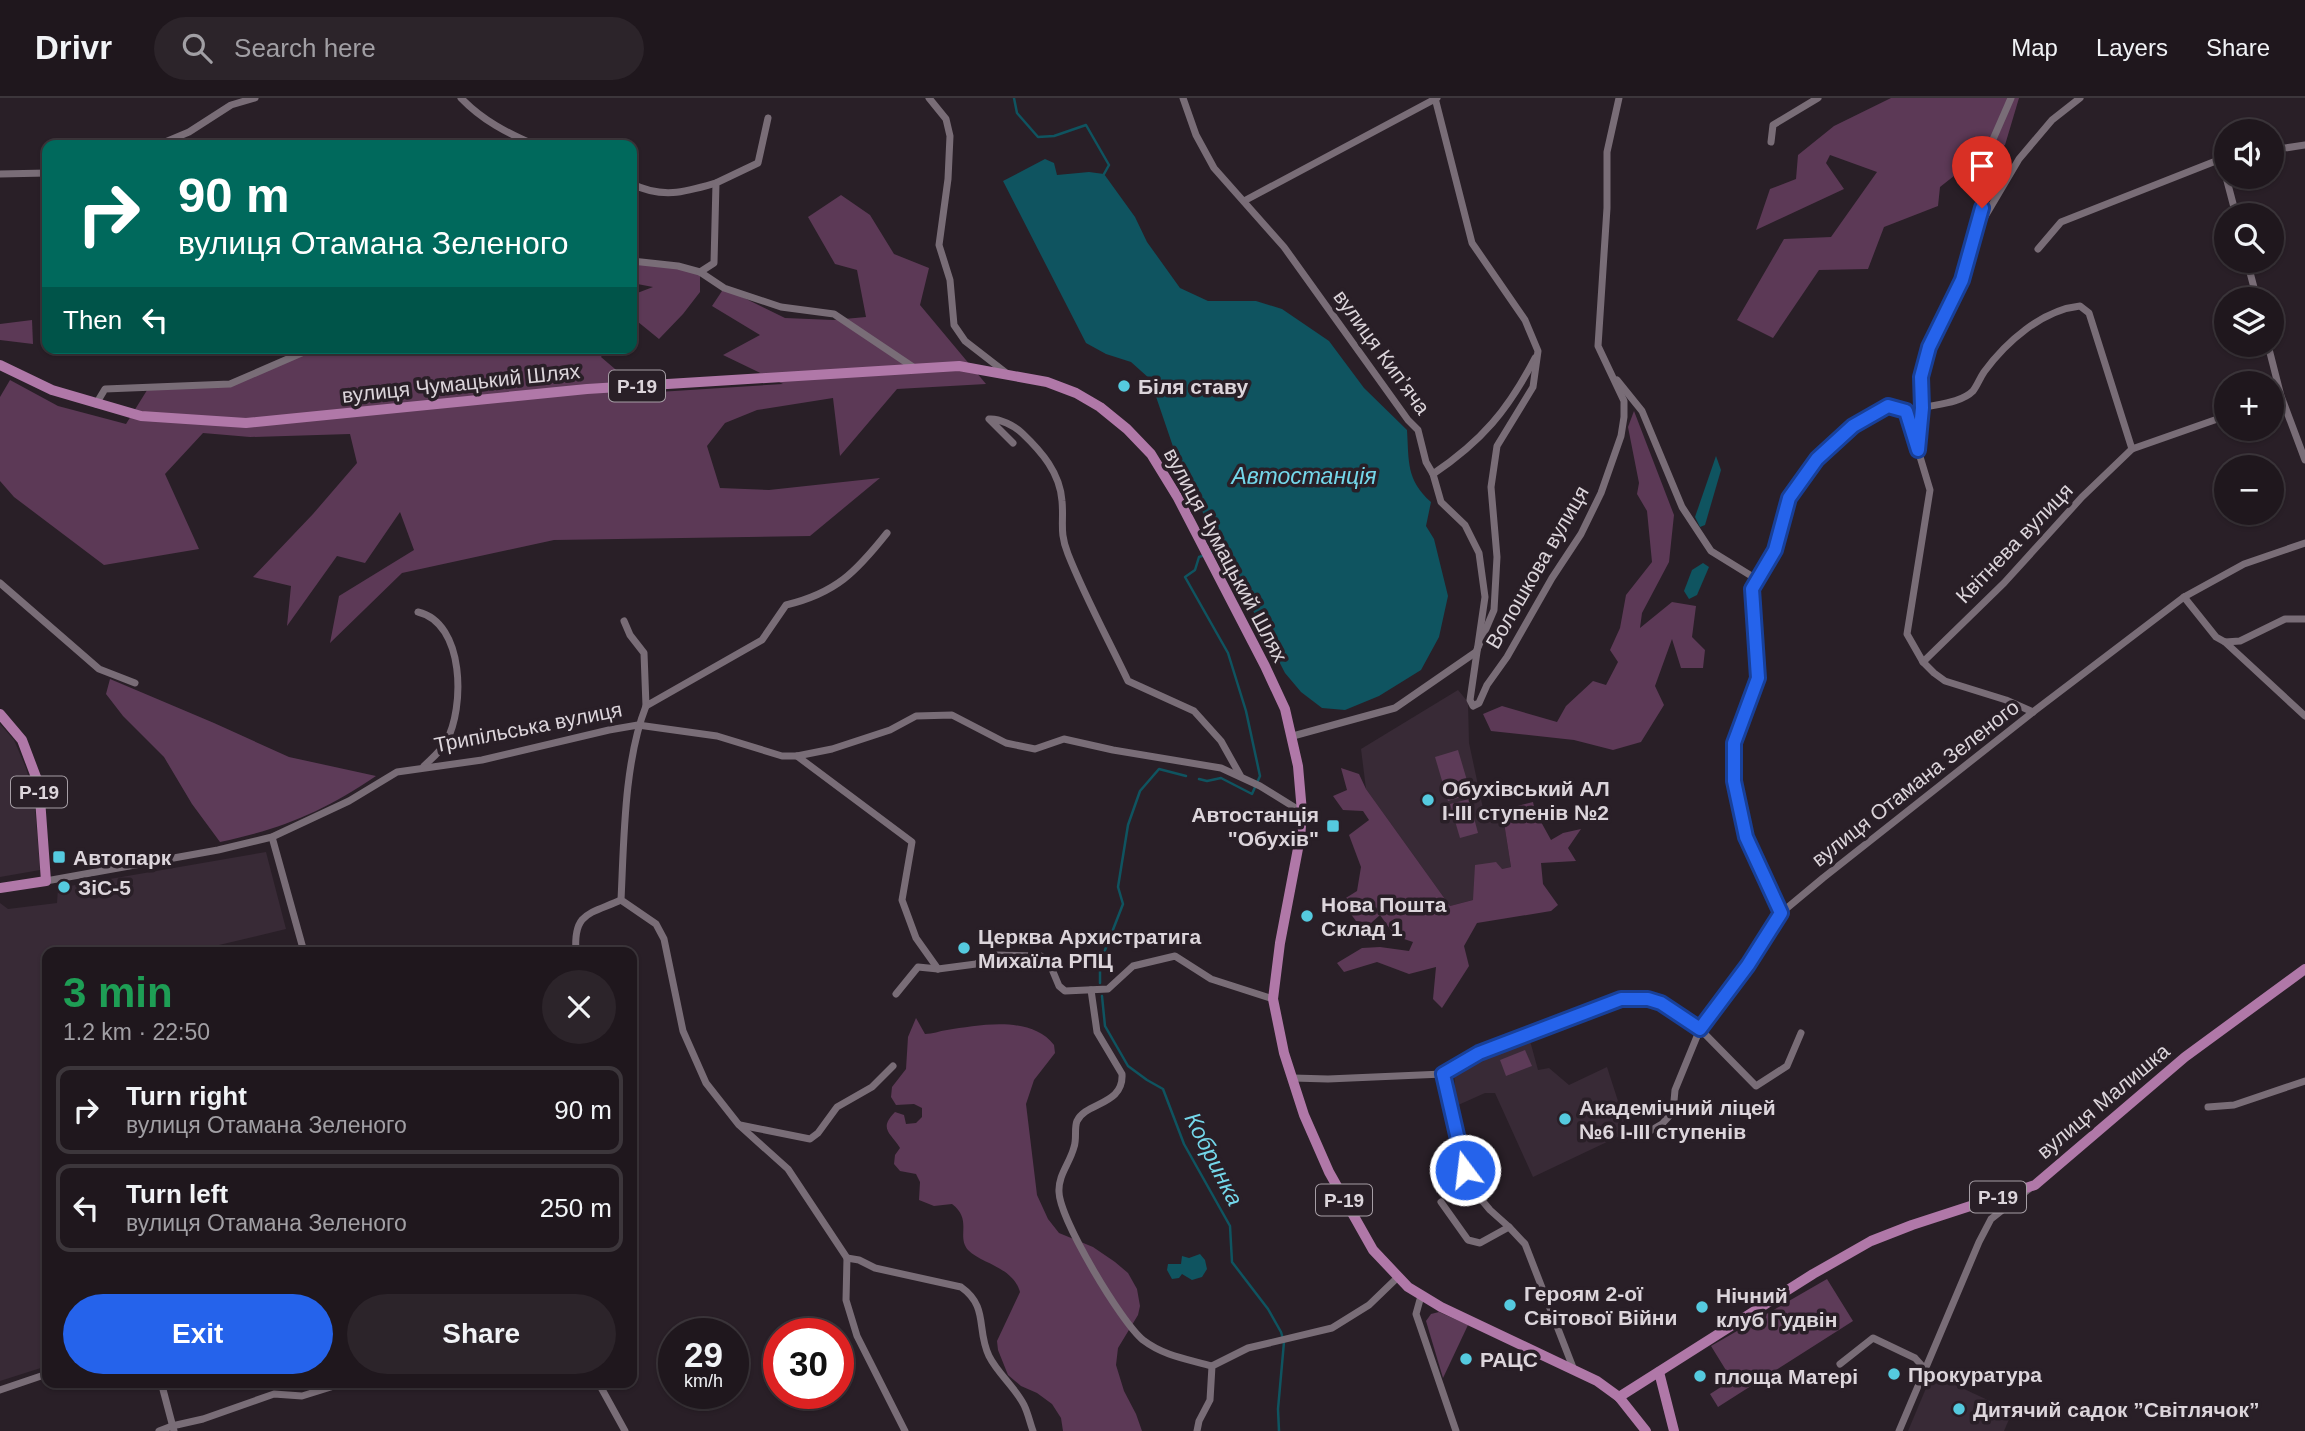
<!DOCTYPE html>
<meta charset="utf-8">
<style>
body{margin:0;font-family:Arial,sans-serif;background:#2c242a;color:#f1f3f6;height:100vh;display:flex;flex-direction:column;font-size:26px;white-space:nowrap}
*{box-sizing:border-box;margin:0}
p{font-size:23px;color:#a19fa4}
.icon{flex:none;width:38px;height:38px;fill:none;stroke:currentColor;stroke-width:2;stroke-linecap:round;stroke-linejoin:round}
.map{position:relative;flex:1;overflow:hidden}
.drawer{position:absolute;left:42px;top:849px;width:595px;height:441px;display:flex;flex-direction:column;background:#1f171d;border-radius:14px;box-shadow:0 2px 5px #0004,0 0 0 2px #3c363b}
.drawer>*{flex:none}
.hud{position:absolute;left:42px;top:42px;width:595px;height:214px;border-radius:14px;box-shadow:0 2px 5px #0004,0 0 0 2px #3c363b;background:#00695c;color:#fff;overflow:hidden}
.tools{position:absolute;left:2214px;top:21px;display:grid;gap:14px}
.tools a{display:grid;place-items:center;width:70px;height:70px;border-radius:50%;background:#1f171d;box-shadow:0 2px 5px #0004,0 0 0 2px #3c363b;font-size:35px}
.speed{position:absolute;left:658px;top:1220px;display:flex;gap:14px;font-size:35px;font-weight:700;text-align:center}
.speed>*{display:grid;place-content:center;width:91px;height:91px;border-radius:50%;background:#1f171d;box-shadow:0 2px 5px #0004,0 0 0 2px #3c363b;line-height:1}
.speed small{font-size:18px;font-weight:400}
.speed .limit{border:10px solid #d22;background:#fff;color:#111}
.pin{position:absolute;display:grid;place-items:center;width:60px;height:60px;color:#fff;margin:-72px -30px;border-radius:50% 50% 50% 0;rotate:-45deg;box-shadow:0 0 7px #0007}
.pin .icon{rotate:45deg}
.me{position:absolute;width:77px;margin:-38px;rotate:345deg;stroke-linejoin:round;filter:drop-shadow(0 0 5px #0008)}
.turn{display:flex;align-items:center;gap:24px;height:147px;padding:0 21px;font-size:32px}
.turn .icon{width:91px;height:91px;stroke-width:2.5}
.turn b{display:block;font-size:49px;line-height:60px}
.then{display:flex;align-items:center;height:66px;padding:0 21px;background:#0003;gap:14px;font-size:26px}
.round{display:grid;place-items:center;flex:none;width:74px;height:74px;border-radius:37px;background:#2c242a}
.summary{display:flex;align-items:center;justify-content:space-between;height:119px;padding:0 21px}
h1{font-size:42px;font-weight:600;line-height:52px;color:#1e9e55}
.action{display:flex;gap:14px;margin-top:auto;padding:14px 21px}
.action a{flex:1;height:80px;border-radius:42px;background:#2563eb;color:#fff;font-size:28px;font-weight:600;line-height:80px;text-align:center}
.action a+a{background:#2c242a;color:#f1f3f6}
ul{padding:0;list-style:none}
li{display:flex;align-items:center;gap:21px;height:88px;margin:0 14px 10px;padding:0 7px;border:4px solid #3c363b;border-radius:14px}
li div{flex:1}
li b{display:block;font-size:26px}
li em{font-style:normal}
header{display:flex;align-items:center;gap:42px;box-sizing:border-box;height:98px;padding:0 35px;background:#1f171d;border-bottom:2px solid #3c363b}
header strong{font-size:33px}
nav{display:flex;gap:38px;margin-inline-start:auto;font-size:24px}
.search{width:490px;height:63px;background:#2c242a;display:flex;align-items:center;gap:18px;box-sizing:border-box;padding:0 24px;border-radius:38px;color:#a19fa4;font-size:26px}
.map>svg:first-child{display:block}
.built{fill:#382a36}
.green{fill:#5d3b58}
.forest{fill:#5c3956}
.water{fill:#0f5460}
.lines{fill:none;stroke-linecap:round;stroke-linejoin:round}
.stream{stroke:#0f5460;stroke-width:2.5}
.street{stroke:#796d77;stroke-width:7}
.primary{stroke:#b078a8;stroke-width:10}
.route-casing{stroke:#184099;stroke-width:18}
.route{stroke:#2563eb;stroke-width:12}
.poi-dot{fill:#55cadf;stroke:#291f27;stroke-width:2.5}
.labels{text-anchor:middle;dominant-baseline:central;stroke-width:7;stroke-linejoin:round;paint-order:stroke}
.shield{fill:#291f27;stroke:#a69ea5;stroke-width:2}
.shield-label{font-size:19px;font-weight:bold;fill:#dcd5db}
.street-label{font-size:21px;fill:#dcd5db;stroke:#291f27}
.poi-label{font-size:21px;font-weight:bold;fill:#dcd5db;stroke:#291f27;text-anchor:start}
.water-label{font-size:23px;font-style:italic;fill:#74d7ea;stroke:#291f27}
</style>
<header>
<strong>Drivr</strong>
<div class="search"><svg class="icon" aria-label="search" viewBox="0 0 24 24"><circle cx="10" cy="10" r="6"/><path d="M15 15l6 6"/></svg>Search here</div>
<nav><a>Map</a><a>Layers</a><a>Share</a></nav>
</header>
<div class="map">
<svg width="2305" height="1333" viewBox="0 0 2305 1333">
<rect width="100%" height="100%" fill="#291f27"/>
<g class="built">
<polygon points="1458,592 1468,604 1469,645 1484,715 1502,712 1511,769 1502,771 1473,802 1450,808 1366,691 1361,651"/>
<polygon points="0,626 14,642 26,670 34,698 40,772 0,779"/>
<polygon points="266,754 286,831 219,847 221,854 47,854 47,1268 0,1283 0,805 8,811 57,805 58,790"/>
<polygon points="1529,939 1538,972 1549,970 1569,987 1607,969 1628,1034 1533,1079 1495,995 1485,995 1456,1008 1454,973"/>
<polygon points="1932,1276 1992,1304 2010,1319 2004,1333 1908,1333"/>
</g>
<g class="green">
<path d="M110 581 214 625 289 659 376 678C323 714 281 731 220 744L192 706 164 659 123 618 106 596Z"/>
<polygon points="1458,652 1471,696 1448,703 1435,659"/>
<polygon points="1469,701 1478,735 1460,740 1450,706"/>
<polygon points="1525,952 1532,968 1506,978 1500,962"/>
<polygon points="1827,1181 1853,1223 1718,1309 1710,1296 1732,1282 1711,1248"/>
<polygon points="1439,1214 1468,1227 1443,1280 1426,1223 1431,1216"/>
</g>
<g class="forest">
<polygon points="1891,0 2019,0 2005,47 1964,70 1940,89 1938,108 1884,129 1868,171 1819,172 1773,240 1737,222 1784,141 1831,139 1877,74 1830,57 1826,65 1844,91 1756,132 1770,91 1796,81 1798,57 1834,28"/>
<polygon points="841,97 870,117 894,156 929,170 920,207 986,286 897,291 840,358 833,300 757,312 725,325 707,348 720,390 769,392 880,380 810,438 554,442 402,475 330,545 339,498 414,452 400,414 365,465 337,458 287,528 291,488 253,479 313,416 357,365 350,336 250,339 203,335 165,376 199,451 104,467 14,399 0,383 0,299 10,282 58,308 126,326 149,289 230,286 313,250 607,250 601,259 643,295 783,286 723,257 760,237 712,208 724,190 785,220 833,222 866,219 857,172 835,166 808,119"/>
<polygon points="632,163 700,174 700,194 683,216 659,241 632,219 632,197 653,189 632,185"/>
<polygon points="32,222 33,246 0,242 0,226"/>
<polygon points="1634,313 1674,417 1669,464 1642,515 1640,530 1672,504 1696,508 1692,539 1705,552 1703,570 1681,570 1672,541 1655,588 1664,607 1641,644 1613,652 1574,642 1491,633 1483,616 1502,608 1557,624 1566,608 1593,583 1606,587 1618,564 1610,552 1620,530 1626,497 1652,464 1647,413 1637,396 1639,385 1628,329"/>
<polygon points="1341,670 1359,676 1366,691 1450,808 1473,802 1475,767 1496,764 1502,771 1511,769 1502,712 1533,704 1535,713 1551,742 1563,735 1581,731 1568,750 1576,763 1541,765 1543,786 1558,807 1551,813 1477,825 1464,848 1469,868 1442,910 1433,901 1436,869 1409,876 1377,864 1344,874 1337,865 1362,850 1380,849 1409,853 1413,844 1395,838 1380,817 1371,825 1356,823 1341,803 1357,793 1361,769 1349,737 1369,722 1363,713 1343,712 1333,698 1347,692"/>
<path d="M916 920 925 936C933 936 939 933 947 932 980 927 1031 917 1054 947L1055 955 1034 982 1026 1006 1037 1097 1048 1121 1059 1135 1093 1149 1115 1164 1128 1175 1137 1191 1140 1208 1138 1217 1118 1250 1116 1267 1124 1293 1136 1316 1142 1333H1063L1061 1320 1052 1306 1037 1295 1021 1288 1008 1277 998 1252 997 1243 1020 1194C1013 1169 982 1166 968 1152 956 1138 973 1122 952 1106L934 1108 919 1102 920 1084 916 1076 900 1073 894 1066 895 1057 900 1050C891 1035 878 1031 895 1014L904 1017 906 1026 916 1025 922 1019V1010L914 1006 896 1007 891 999 892 989 906 971 908 939Z"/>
</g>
<g class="water">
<path d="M1045 61 1054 65 1057 77 1089 74 1104 76 1135 119 1147 144 1180 190 1208 203H1256L1282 211 1329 243 1364 290 1407 332C1409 363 1406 382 1431 404L1426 428 1434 441 1448 498 1439 539 1421 572 1379 598 1345 612 1322 610 1301 594 1285 575 1181 372 1150 281 1131 264 1106 256 1086 245 1003 83Z"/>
<polygon points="1716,358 1721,372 1705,427 1700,429 1695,419"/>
<polygon points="1703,465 1709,469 1697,497 1689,501 1684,493 1692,472"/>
<polygon points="1200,1156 1205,1162 1207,1171 1202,1179 1192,1182 1182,1176 1179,1180 1172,1181 1167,1172 1168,1166 1181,1166 1182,1158 1189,1160"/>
</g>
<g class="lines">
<g class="stream">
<polyline points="1014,0 1017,15 1038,39 1054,38 1086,27 1109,67 1104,76"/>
<polyline points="1211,454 1221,450"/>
<polyline points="1199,681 1207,683 1221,680 1252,696 1260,678 1246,613 1228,555 1185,479 1195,472 1199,459 1205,457"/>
<polyline points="1100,885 1100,865 1123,806 1118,789 1128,727 1140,693 1159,671 1186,678"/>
<polyline points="1102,898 1105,928 1128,968 1147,982 1163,991 1184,1046 1230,1128 1232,1164 1268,1211 1281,1234 1284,1244 1278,1311 1279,1333"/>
</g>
<g class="street">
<path d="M461 0C482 22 507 35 535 47"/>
<polyline points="929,0 946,21 950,38 948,81 939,147 950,182 954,227 965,243 1005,274"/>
<polyline points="1183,0 1196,37 1214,70 1284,149 1408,322 1418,332 1426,364 1433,376 1441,404 1465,427 1479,455 1485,499 1470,602 1473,608 1479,605 1487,587 1507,559 1552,480 1581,436 1601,395 1621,338 1624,319 1624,303 1598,248 1607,110 1607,54 1619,0"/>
<polyline points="1771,44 1773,27 1818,0"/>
<polyline points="158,47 189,34 231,7 255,0"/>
<polyline points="2272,52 2305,47"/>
<polyline points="2221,60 2226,78"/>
<polyline points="0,76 47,75"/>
<polyline points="2226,79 2236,117"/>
<path d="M632 86C663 101 685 94 716 85"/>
<polyline points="1244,103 1437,0"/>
<polyline points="1980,127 2019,61 2052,22 2080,0"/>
<polyline points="2038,151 2061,124 2226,59"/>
<polyline points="632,163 678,168 700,174 724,190 781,209 834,216 916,271"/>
<polyline points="2247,163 2257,201"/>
<polyline points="700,174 714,165 716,85 758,65 768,20"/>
<polyline points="2268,247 2281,298 2305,362"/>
<polyline points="1617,282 1642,313 1682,409 1711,453 1758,482"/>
<polyline points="96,306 105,291 230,286 313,250"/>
<path d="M1921 310C1937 306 1961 305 1973 293 1977 288 1980 280 1984 274 2006 244 2042 212 2080 208L2089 215 2132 351 2226 318"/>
<path d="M1013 345 989 321C999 320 1015 328 1022 335 1042 354 1060 375 1062 403 1064 424 1059 434 1068 456 1085 499 1108 541 1128 583L1194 613 1221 643 1240 677"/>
<polyline points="1918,352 1930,392 1907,536 1923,564 1934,575 1945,583 2006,602 2033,614"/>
<path d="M1433 376C1482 343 1508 312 1535 260"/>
<polyline points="0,485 99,571 135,585"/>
<polyline points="2184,499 2216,539 2225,544 2240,543 2285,521 2305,521"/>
<path d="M418 514C465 525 465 610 446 644 441 653 431 661 424 668"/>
<path d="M624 523 630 537 644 555 646 608 762 542 786 507C836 495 856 474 887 435"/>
<polyline points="2225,544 2305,618"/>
<polyline points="1923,564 2004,485 2082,399 2132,351"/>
<path d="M646 608C624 664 624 742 621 802L656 826 664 841 683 933 706 985 739 1027 788 1071 847 1160 846 1202 857 1238 905 1333"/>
<polyline points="1293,638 1395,610 1476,554 1494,512 1497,459 1491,389 1497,348 1533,289 1538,253 1525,222 1472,145 1435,0"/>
<polyline points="797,658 912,744 902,802 916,840 938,871"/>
<polyline points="272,739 304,854"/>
<polyline points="46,783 218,752 272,739 349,703 397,674 482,662 609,632 638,627 717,638 782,658 797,658 832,651 890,632 916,618 952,617 1006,645 1035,651 1064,641 1113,652 1221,670 1260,688 1302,714"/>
<polyline points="1781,815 1746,739 1734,683 1734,645 1758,580 1752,491 1775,452 1789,399 1817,361 1853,328 1888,308 1906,313 1918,352 1921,279 1929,249 1962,182 1982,110 1977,78 2011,0"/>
<path d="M576 854C573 814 590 816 621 802"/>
<path d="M1091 892 1097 934 1122 976C1124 1007 1086 1004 1077 1023 1074 1030 1077 1041 1074 1049 1070 1065 1058 1077 1059 1094 1060 1122 1121 1224 1143 1242 1164 1258 1187 1261 1212 1268"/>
<polyline points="896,896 918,869 938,871 976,866 994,857 1041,858 1049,864 1059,888 1065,893 1108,891 1133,868 1175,858 1211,881 1273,901"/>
<polyline points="1293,980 1328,981 1443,976 1479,955 1621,901 1648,901 1661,905 1700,931 1725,900 1781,815 1823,780 2033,614 2184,499 2244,466 2305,445"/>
<polyline points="2208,1009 2234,1007 2305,983"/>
<polyline points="740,1027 810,1041 818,1035 837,1009 872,989 893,968"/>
<polyline points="1650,1033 1662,1026 1673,1014 1675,992 1700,931 1756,988 1787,968 1801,935"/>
<polyline points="1441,1104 1468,1142 1480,1145 1509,1129 1490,1112 1470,1088 1460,1056 1443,976"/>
<polyline points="1509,1129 1525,1146 1574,1272"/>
<path d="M847 1160 859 1162 875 1170 961 1189C989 1209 976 1231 989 1258 998 1276 1015 1289 1024 1307 1028 1315 1030 1325 1033 1333"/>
<polyline points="1421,1198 1416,1216 1456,1333"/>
<polyline points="1840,1266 1873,1240 1915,1260 1925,1271"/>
<polyline points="161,1284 174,1333"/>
<polyline points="598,1284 625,1333"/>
<polyline points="0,1292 47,1276"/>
<polyline points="159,1333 172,1328 203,1321 274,1296 302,1298 347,1284"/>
<polyline points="1197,1333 1199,1323 1210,1302 1212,1268 1248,1250 1332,1230 1369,1207 1397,1180"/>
<polyline points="1899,1333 1979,1144 1991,1121 2029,1091"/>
</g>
<g class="primary">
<polyline points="0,267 52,292 141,318 246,325 587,291 959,268 1047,284 1076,295 1100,309 1127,331 1151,356 1178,400 1265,568 1285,611 1298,668 1302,714 1300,740 1280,845 1273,901 1284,955 1304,1017 1329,1074 1373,1152 1408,1189 1441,1209 1597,1283 1619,1299 1646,1333"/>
<polyline points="0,616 22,642 39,687 46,783 0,790"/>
<polyline points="1659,1274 1674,1333"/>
<polyline points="1619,1299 1813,1176 1871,1143 1912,1127 2035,1087 2185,959 2305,871"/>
</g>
</g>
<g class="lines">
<g class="route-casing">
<polyline id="route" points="1465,1072 1443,976 1479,955 1621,901 1648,901 1661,905 1700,931 1748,867 1781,815 1746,739 1734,683 1734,645 1758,580 1752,491 1775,452 1789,400 1817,361 1853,328 1888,308 1906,313 1918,352 1922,310 1921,279 1929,249 1962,182 1982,110"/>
</g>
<use href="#route" class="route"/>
</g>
<g class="poi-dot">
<circle cx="1124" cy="288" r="7"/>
<circle cx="1428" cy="702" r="7"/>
<rect x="1326" y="721" width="14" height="14" rx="3.5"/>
<rect x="52" y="752" width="14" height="14" rx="3.5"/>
<circle cx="64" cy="789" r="7"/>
<circle cx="1307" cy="818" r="7"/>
<circle cx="964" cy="850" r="7"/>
<circle cx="1565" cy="1021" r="7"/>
<circle cx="1510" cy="1207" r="7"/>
<circle cx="1702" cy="1209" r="7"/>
<circle cx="1466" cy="1261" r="7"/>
<circle cx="1894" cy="1276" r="7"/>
<circle cx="1700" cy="1278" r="7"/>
<circle cx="1959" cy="1311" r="7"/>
</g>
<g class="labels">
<g class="shield">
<rect x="609" y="272.5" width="56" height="31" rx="5"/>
<rect x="11" y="678.5" width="56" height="31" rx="5"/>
<rect x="1970" y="1083.5" width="56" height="31" rx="5"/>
<rect x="1316" y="1086.5" width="56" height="31" rx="5"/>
</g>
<g class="shield-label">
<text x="637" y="288">Р-19</text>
<text x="39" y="694">Р-19</text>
<text x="1998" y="1099">Р-19</text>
<text x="1344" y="1102">Р-19</text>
</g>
<g class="street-label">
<text transform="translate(1382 254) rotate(54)">вулиця Кипʼяча</text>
<text transform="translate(461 285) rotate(-6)">вулиця Чумацький Шлях</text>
<text transform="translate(2014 445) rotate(-46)">Квітнева вулиця</text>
<text transform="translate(1226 457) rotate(62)">вулиця Чумацький Шлях</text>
<text transform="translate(1537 469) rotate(-60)">Волошкова вулиця</text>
<text transform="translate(528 629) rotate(-11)">Трипільська вулиця</text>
<text transform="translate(1915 685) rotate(-38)">вулиця Отамана Зеленого</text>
<text transform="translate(2103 1003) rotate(-40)">вулиця Малишка</text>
</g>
<g class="poi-label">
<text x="1138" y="288">Біля ставу</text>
<text x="1442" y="690">Обухівський АЛ<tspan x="1442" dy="24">І-ІІІ ступенів №2</tspan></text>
<text x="1319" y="716" text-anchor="end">Автостанція<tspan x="1319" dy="24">"Обухів"</tspan></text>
<text x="73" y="759">Автопарк</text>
<text x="78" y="789">ЗіС-5</text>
<text x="1321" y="806">Нова Пошта<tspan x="1321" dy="24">Склад 1</tspan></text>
<text x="978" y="838">Церква Архистратига<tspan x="978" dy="24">Михаїла РПЦ</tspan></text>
<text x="1579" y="1009">Академічний ліцей<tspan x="1579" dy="24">№6 І-ІІІ ступенів</tspan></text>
<text x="1524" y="1195">Героям 2-ої<tspan x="1524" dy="24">Світової Війни</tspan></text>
<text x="1716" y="1197">Нічний<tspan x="1716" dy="24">клуб Гудвін</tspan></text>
<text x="1480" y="1261">РАЦС</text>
<text x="1908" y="1276">Прокуратура</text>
<text x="1714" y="1278">площа Матері</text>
<text x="1973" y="1311">Дитячий садок ”Світлячок”</text>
</g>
<g class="water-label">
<text x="1304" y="378">Автостанція</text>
<text transform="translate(1214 1061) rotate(63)">Кобринка</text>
</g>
</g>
</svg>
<div class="tools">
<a><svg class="icon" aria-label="sound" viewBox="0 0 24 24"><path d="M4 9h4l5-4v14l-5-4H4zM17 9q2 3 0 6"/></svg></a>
<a><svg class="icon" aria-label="search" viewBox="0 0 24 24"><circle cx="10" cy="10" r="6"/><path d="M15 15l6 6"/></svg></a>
<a><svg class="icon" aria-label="layers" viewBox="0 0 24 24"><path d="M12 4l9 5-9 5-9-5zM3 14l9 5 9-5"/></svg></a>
<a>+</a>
<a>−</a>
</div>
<div class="speed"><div>29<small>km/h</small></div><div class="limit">30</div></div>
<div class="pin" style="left:1982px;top:110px;background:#d93025"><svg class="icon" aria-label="arrive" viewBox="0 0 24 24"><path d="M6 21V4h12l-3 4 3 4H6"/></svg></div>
<svg class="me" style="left:1465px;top:1072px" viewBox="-20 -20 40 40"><circle r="17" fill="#2563eb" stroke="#fff" stroke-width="3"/><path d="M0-11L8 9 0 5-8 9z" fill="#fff"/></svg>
<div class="hud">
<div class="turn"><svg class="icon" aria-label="right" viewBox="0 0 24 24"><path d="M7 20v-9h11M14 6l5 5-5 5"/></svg><div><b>90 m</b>вулиця Отамана Зеленого</div></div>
<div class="then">Then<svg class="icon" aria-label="left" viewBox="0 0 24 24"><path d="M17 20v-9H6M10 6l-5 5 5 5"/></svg></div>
</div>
<section class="drawer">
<div class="summary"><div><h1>3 min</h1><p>1.2 km · 22:50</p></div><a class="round"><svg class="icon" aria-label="close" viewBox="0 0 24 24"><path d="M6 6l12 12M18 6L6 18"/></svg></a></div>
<ul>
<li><svg class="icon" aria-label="right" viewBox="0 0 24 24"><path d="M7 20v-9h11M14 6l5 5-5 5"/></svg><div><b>Turn right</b><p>вулиця Отамана Зеленого</p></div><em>90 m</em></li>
<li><svg class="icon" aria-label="left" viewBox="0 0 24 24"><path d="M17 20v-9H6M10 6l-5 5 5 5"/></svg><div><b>Turn left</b><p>вулиця Отамана Зеленого</p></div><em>250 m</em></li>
</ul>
<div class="action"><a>Exit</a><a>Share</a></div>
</section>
</div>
